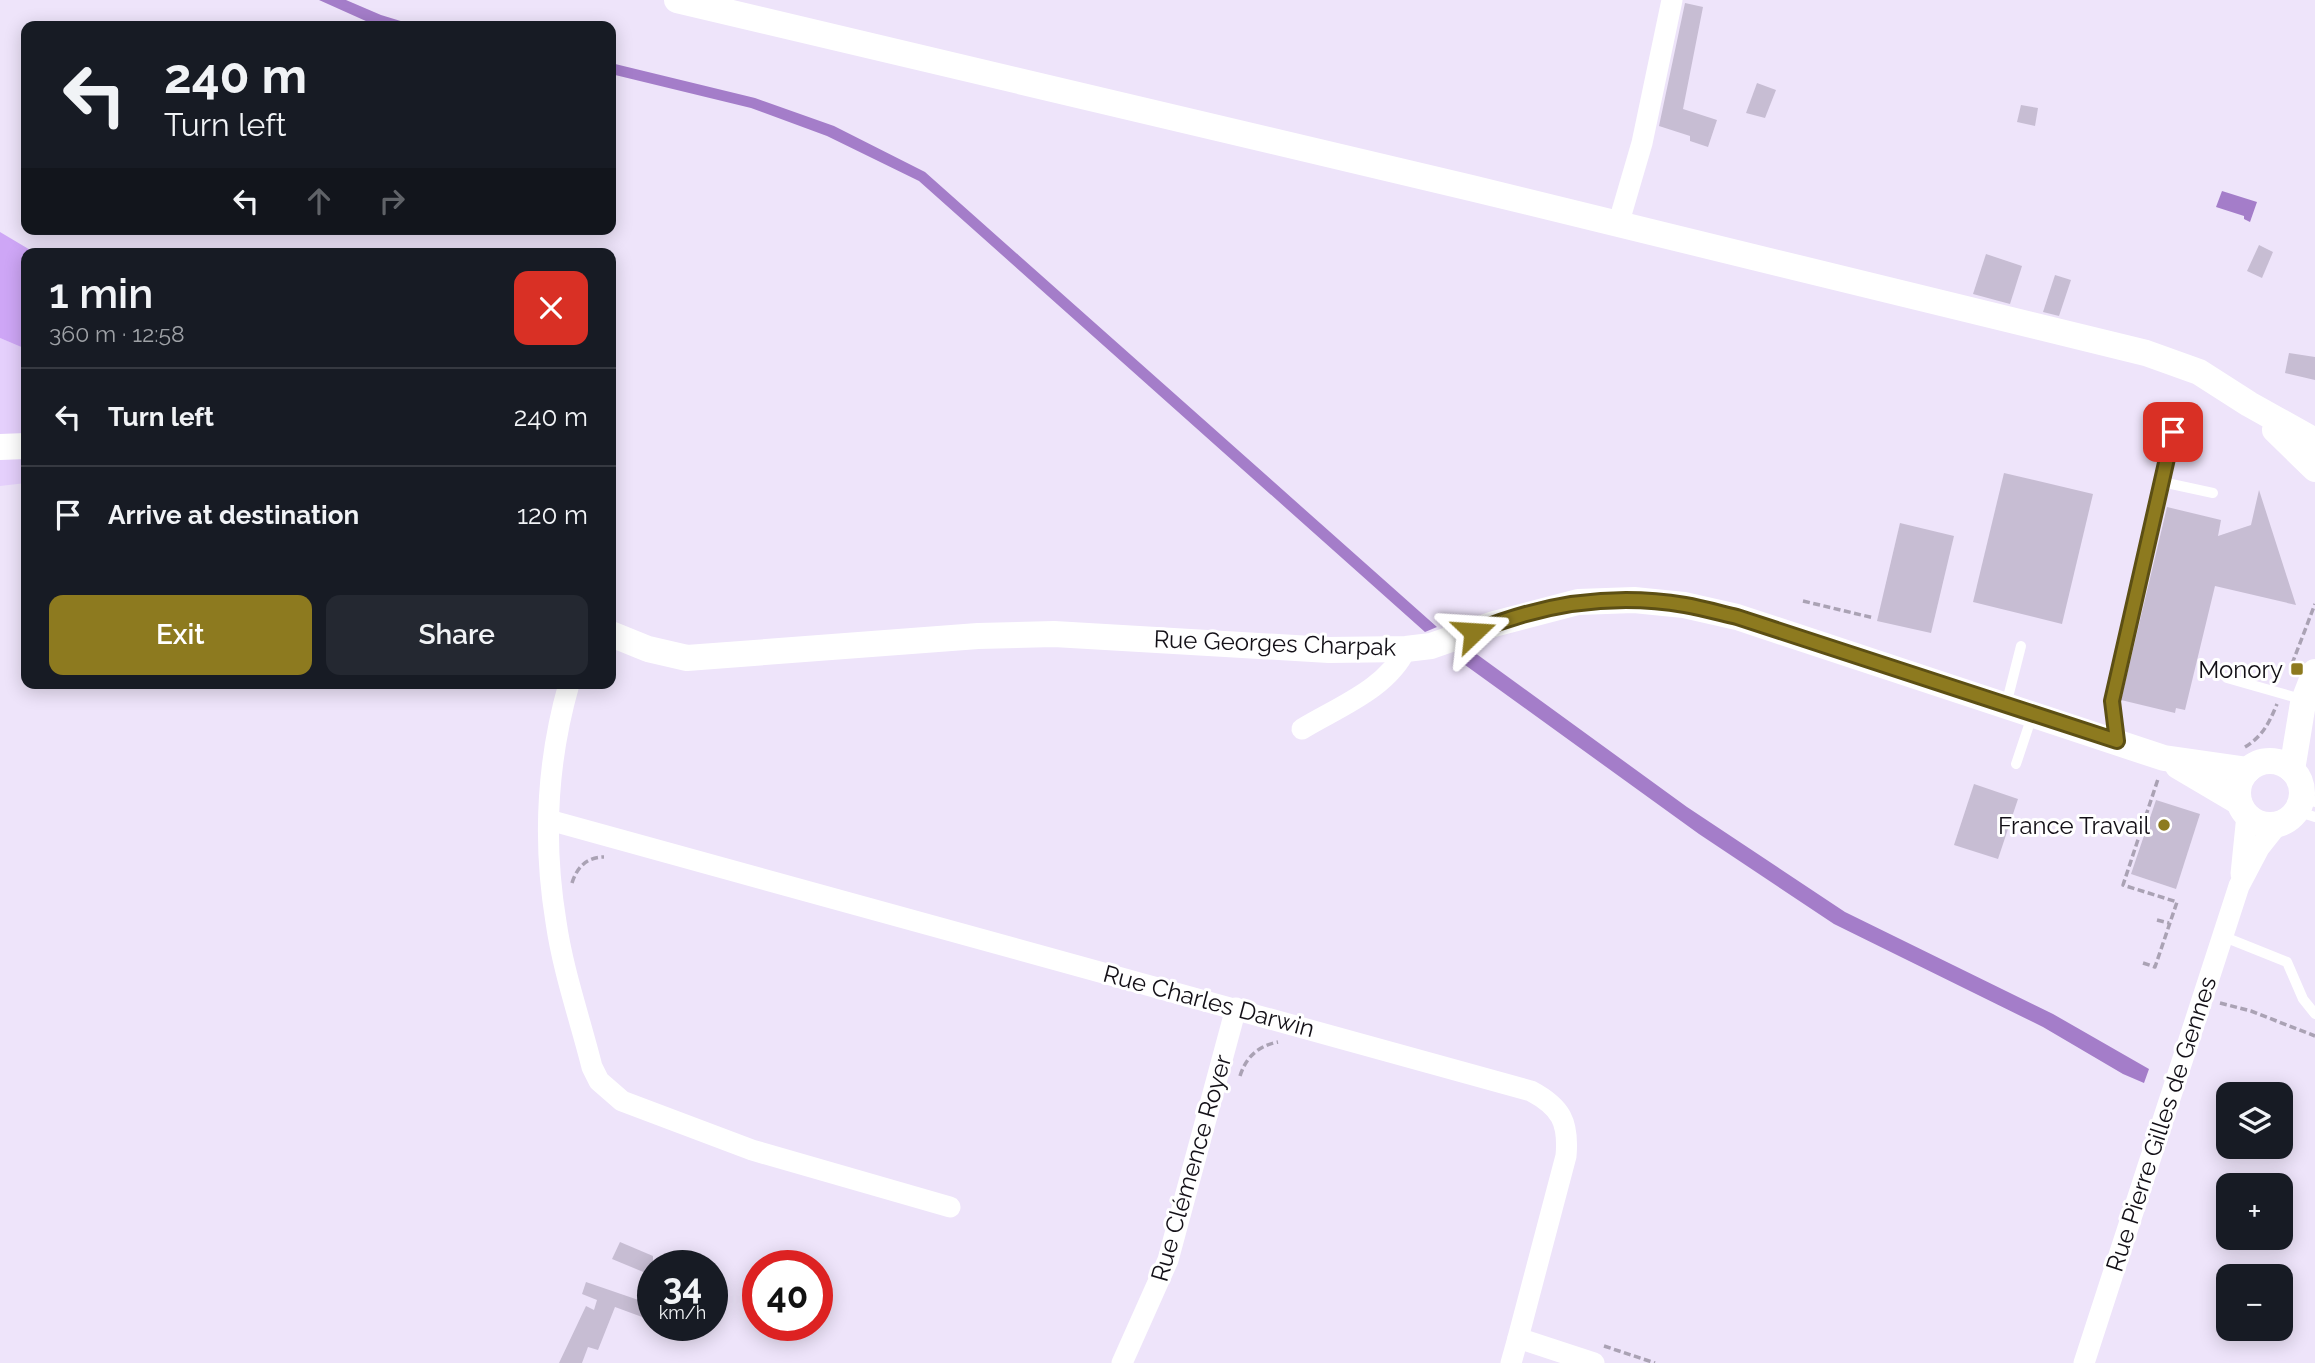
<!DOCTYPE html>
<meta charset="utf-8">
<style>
body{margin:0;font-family:Raleway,sans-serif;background:#242831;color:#f1f3f6;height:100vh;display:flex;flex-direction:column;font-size:26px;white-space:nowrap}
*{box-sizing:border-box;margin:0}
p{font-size:23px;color:#9ea1a6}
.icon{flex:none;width:38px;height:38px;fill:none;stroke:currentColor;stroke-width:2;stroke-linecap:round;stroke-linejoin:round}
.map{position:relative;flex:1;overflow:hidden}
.panel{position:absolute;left:21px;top:248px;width:595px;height:441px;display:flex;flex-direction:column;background:#171b24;border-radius:14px;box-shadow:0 4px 18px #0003}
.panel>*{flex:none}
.top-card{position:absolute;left:21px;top:21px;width:595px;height:214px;border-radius:14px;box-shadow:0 4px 18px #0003;background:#171b24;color:#f1f3f6;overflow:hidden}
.fabs{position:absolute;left:2216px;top:1082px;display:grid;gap:14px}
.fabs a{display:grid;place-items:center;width:77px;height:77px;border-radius:14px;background:#171b24;box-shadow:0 4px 18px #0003;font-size:35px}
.speed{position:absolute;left:637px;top:1250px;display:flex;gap:14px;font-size:35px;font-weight:700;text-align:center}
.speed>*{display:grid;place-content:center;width:91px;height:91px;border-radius:50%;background:#171b24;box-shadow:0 4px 18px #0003;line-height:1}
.speed small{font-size:18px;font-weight:400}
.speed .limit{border:10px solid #d22;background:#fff;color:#111}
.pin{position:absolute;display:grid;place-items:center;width:60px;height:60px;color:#fff;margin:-30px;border-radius:14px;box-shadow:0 4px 10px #0006}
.me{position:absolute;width:77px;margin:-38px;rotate:70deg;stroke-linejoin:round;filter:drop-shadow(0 0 5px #0008)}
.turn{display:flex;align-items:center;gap:24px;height:147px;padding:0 28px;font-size:32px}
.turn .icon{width:91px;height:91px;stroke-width:2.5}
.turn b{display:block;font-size:49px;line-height:60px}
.lanes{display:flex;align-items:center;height:66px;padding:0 28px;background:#0003;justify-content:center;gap:35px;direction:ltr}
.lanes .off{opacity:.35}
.round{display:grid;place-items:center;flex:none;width:74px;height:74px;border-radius:14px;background:#242831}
.overview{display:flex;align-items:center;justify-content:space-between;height:119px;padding:0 28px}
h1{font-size:42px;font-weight:600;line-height:52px}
.primary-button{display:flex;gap:14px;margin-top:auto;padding:14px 28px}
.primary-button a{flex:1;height:80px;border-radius:14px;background:#8d7a1f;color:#fff;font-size:28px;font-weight:600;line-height:80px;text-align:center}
.primary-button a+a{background:#242831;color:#f1f3f6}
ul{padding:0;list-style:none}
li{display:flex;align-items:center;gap:21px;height:98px;padding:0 28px;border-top:2px solid #363941}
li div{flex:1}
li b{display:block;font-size:26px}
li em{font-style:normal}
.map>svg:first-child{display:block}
.green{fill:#e5d0fc}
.forest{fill:#cea6f6}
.water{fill:#a47dc9}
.building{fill:#c7bdd3}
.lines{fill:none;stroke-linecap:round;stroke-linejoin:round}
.path{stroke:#aaa2b4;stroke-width:3.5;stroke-dasharray:7 3.5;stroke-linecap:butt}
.service{stroke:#fff;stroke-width:10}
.minor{stroke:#fff;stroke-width:21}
.tertiary{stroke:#fff;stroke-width:26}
.route-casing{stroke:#5c4f14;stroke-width:18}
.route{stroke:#8d7a1f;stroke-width:12}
.poi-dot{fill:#8d7a1f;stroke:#fff;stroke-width:2.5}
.labels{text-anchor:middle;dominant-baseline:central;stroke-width:6;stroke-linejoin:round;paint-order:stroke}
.street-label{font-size:24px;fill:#131017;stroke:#fff}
.poi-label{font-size:24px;fill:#131017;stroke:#fff;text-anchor:end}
</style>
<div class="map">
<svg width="2315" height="1363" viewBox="0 0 2315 1363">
<rect width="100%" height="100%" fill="#eee4fa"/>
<polygon class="green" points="0,338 26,349 26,483 0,486"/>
<polygon class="forest" points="0,232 37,254 26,254 26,349 0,338"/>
<g class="water">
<polygon points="319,0 346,0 381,15 417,26 377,26"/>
<polygon points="611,63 755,98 834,126 925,172 1437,627 1425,632 919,181 827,136 751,108 611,74"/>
<polygon points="2222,191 2257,202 2250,222 2244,219 2244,216 2216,207"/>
<polygon points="1471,650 1687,807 1845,912 2053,1014 2149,1069 2144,1083 2123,1074 2043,1027 1834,924 1699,834 1454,657"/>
</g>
<g class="building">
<polygon points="1685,3 1703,7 1683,109 1717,120 1708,147 1690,141 1690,136 1659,126"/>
<polygon points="1757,83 1776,90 1765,118 1746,113"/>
<polygon points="2021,105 2038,108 2035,126 2017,122"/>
<polygon points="2259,245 2273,252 2262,278 2247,271"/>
<polygon points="1986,254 2022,266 2010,304 1973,294"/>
<polygon points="2055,275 2071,280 2059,316 2043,312"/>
<polygon points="2289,353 2315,357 2315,380 2285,373"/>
<polygon points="2004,473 2093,494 2062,624 1973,602"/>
<polygon points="2259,490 2296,605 2215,586 2185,710 2176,708 2175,713 2121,700 2167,507 2221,520 2218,536 2251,525"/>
<polygon points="1900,523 1954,536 1931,633 1877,621"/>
<polygon points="1974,784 2018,799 1998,859 1954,845"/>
<polygon points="2156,800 2200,814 2176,889 2131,874"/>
<polygon points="620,1242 653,1256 653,1276 612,1259"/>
<polygon points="586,1282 653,1305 653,1321 615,1307 598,1350 588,1347 582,1363 559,1363 586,1306 594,1310 597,1300 582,1294"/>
</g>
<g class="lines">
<g class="path">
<polyline points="1803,601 1874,618"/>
<polyline points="2292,664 2315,604"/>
<path d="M2245 747C2263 736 2269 723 2277 704"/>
<path d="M572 883C577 867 587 857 604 857"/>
<polyline points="2157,920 2169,923"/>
<polyline points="2143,963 2155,967 2177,902 2123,885 2158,779"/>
<polyline points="2220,1003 2251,1011 2315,1036"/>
<path d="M1240 1076C1246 1057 1258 1046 1278 1042"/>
<polyline points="1604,1346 1655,1363"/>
</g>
<g class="service">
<polyline points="2162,482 2213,493"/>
<polyline points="2227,678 2294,697 2303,703"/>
<polyline points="2006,705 2021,646"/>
<polyline points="2117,742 2112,701 2173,432"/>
<polyline points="2016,764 2032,716"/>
<polyline points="2301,794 2315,802"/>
<polyline points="2296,811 2315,817"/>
<polyline points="2222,936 2287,962 2303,999 2315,1014"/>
</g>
<g class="minor">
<polyline points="1618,225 1642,143 1672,0"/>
<path d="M569 684C547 761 543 843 556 922 563 971 580 1019 592 1067L599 1081 622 1101 752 1150 950 1207"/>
<path d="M1302 729C1338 707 1387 689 1406 649"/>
<path d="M549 820 1531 1091C1561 1107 1569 1122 1566 1156L1518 1338 1594 1363"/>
<polyline points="2241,874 2247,815"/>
<polyline points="1122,1363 1168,1260 1236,1008"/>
<polyline points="1511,1363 1518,1338"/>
<polyline points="2084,1363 2239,886 2259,848 2278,824"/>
</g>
<g class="tertiary">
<polyline points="677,0 1471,188 2146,353 2199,372 2249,404 2315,441"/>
<polyline points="2275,430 2315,469"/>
<polyline points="0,447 26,446"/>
<polyline points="611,634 648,649 687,658 978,636 1054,634 1329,650 1406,649 1431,646 1494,624 1578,602 1634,600 1684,605 1737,617 2164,758 2248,770"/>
<circle cx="2270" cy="793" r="32"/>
<polyline points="2178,766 2239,802"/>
<polyline points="2292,770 2303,703 2315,672"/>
</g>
</g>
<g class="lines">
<g class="route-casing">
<path id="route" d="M1474 632C1541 604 1613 593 1685 605 1702 608 1720 613 1737 617L2117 741 2112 701 2173 432"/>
</g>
<use href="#route" class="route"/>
</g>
<g class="poi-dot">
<rect x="2290" y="662" width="14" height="14" rx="3.5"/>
<circle cx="2164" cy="825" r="7"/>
</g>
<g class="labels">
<g class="street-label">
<text transform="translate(1275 643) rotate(2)">Rue Georges Charpak</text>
<text transform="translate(1209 1001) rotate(15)">Rue Charles Darwin</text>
<text transform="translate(2161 1124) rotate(-72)">Rue Pierre Gilles de Gennes</text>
<text transform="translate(1191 1168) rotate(-74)">Rue Clémence Royer</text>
</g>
<g class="poi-label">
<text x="2283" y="669">Monory</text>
<text x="2150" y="825">France Travail</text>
</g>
</g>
</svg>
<div class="fabs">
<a><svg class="icon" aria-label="layers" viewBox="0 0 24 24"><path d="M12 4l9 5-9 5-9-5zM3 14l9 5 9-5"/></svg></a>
<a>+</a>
<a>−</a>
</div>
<div class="speed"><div>34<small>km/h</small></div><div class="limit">40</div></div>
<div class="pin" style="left:2173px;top:432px;background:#d93025"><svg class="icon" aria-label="arrive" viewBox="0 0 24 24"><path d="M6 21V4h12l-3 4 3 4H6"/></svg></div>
<svg class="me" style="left:1474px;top:632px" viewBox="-20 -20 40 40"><path d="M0-17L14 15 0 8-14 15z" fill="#8d7a1f" stroke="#fff" stroke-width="4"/></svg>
<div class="top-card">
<div class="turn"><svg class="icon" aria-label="left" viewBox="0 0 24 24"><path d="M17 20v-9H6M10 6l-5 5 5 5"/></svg><div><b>240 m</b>Turn left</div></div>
<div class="lanes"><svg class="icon" aria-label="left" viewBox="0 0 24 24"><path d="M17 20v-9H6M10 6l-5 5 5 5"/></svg><svg class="icon off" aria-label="ahead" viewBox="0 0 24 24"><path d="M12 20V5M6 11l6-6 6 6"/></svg><svg class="icon off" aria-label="right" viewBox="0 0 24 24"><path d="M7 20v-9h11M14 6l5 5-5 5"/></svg></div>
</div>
<section class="panel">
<div class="overview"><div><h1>1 min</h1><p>360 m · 12:58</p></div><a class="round" style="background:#d93025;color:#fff"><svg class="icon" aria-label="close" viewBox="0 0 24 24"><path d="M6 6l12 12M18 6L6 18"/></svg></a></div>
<ul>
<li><svg class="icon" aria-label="left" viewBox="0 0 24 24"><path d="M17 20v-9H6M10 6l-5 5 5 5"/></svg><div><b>Turn left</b></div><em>240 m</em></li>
<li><svg class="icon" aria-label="arrive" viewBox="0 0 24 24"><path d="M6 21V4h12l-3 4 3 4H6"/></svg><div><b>Arrive at destination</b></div><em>120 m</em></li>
</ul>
<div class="primary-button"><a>Exit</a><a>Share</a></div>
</section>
</div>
